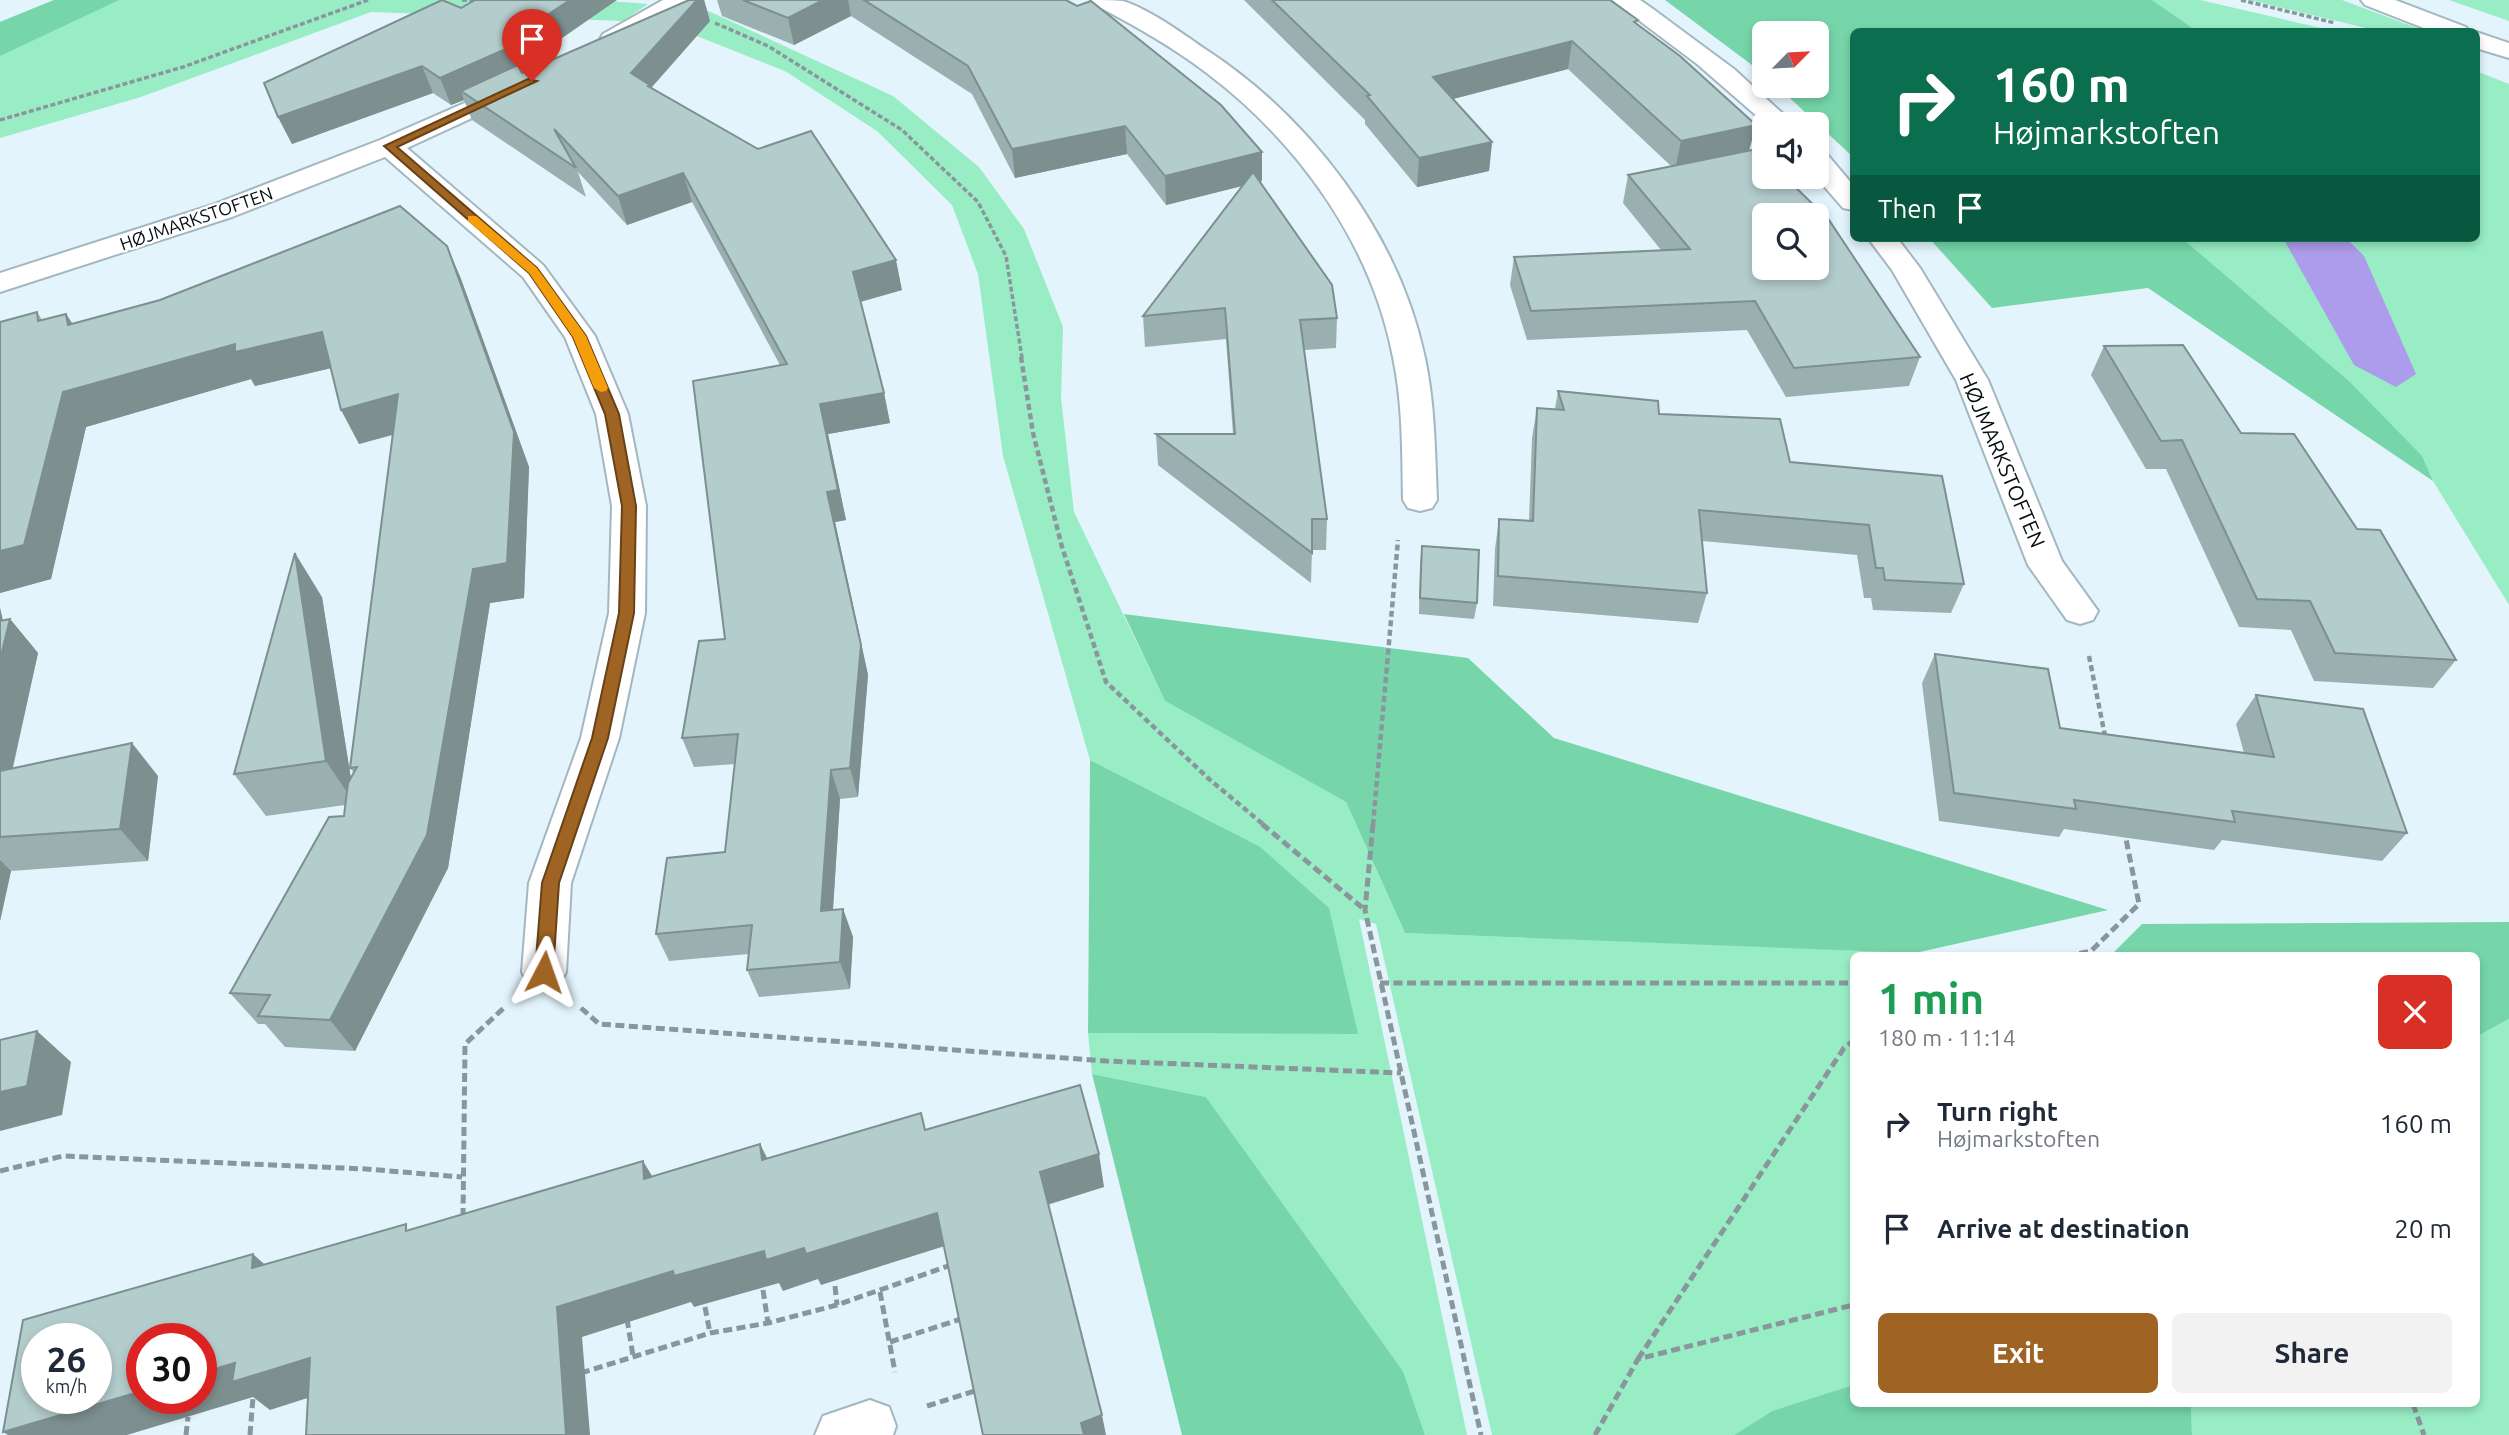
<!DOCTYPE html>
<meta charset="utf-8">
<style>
body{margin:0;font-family:Ubuntu,sans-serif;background:#f2f2f3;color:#1f2937;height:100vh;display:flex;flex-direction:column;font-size:26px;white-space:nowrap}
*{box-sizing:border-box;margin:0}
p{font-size:23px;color:#747a83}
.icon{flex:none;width:38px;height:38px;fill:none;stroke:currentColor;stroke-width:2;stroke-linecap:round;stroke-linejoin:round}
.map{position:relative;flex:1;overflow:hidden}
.side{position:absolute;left:1850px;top:952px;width:630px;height:455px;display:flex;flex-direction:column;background:#fff;border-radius:10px;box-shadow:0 4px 10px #0003}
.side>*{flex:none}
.top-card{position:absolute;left:1850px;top:28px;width:630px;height:214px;border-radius:10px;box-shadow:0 4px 10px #0003;background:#0b6e4f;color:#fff;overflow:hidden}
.needle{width:46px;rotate:66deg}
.fabs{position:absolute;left:1752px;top:21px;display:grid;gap:14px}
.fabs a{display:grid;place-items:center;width:77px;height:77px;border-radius:10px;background:#fff;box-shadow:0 4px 10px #0003;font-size:35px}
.speed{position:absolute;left:21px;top:1323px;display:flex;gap:14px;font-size:35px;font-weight:700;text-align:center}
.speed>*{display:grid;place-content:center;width:91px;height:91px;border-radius:50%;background:#fff;box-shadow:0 4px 10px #0003;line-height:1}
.speed small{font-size:18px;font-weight:400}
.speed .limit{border:10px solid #d22;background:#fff;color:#111}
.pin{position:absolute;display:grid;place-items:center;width:60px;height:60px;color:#fff;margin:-72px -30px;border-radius:50% 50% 50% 0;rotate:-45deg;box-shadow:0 0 7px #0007}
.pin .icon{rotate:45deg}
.me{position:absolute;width:77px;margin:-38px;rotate:4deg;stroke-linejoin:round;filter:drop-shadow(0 0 5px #0008)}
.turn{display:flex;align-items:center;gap:24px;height:147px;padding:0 28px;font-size:32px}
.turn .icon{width:91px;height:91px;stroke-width:2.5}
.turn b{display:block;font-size:49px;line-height:60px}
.then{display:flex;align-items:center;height:66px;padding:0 28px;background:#0003;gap:14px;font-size:26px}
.round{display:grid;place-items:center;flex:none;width:74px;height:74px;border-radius:10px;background:#f2f2f3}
.headline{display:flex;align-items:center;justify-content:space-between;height:119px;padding:0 28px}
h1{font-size:42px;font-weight:700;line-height:52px;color:#1e9e55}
.primary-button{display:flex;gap:14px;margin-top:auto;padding:14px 28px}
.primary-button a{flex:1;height:80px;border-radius:10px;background:#9f6424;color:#fff;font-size:28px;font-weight:700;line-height:80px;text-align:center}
.primary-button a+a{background:#f2f2f3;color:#1f2937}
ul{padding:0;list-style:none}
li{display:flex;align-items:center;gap:21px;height:105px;padding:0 28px}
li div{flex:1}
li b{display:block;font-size:26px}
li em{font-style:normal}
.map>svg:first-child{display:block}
.green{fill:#98edc4}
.forest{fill:#76d6a9}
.water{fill:#ad9ceb}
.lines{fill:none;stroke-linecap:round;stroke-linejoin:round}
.street-casing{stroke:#a3b7c1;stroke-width:4}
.secondary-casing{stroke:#a3b7c1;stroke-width:4}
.path-far2{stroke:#89969c;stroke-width:3.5;stroke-dasharray:5 2.5;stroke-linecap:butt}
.path-far1{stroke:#89969c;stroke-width:4.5;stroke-dasharray:6 3.5;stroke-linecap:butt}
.path{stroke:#89969c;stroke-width:5;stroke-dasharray:9 4.5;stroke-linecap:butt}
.street{fill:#fff;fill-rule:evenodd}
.secondary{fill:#fff;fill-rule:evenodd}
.wall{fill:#9aafaf}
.shaded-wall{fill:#7d8f8f}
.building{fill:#b3cccc;stroke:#7d8f8f;stroke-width:2;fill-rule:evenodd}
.route{fill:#9f6424;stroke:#674117;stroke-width:2}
.slow{fill:#f59e0b}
.labels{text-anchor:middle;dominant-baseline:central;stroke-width:5;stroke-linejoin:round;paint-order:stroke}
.far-street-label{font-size:18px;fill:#060d10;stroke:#fff}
.street-label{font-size:21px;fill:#060d10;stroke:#fff}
</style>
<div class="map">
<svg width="2509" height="1435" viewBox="0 0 2509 1435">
<rect width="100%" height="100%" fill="#e3f4fd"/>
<g class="green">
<polygon points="54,0 598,0 648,4 623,21 371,12 141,97 0,138 0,22"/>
<polygon points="2152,0 2200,0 2334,31 2197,31"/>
<polygon points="2250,0 2342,0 2425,31 2378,31"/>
<polygon points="2449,0 2509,0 2509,21"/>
<polygon points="704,9 893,96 979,167 1024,229 1063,327 1061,398 1074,512 1165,701 1346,802 1405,933 1902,952 1903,955 1853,956 1853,1385 1772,1411 1734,1435 1492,1435 1376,924 1359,919 1467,1435 1425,1435 1403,1371 1206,1097 1092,1074 1088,1033 1357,1034 1259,846 1090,760 1003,456 978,274 952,205 877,131 785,71 674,27"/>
<polygon points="2476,71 2509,84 2509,605 2433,481 2421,456 2349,381 2182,238 2476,238"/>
<polygon points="2509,1019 2509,1435 2192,1435 2191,1404 2476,1404 2476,1037"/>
</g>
<g class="forest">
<polygon points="54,0 119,0 0,56 0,22"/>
<polygon points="1665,0 2152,0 2197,31 1853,32 1853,157 1777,86 1816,86 1816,33 1764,33 1764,74"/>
<polygon points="1929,238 2182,238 2349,381 2422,456 2433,481 2148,288 1992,308"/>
<polygon points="1124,614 1468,658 1554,738 2108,910 1915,953 1405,933 1346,802 1165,701"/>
<polygon points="1090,760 1259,846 1329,908 1358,1034 1088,1033"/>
<polygon points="2509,922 2509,1019 2476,1037 2476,956 2111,955 2142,924"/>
<polygon points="1092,1074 1206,1097 1403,1371 1425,1435 1182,1435"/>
<polygon points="1853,1385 1853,1404 2191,1404 2192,1435 1734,1435 1772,1411"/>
</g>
<polygon class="water" points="2283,238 2346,238 2364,256 2416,374 2396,387 2354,365"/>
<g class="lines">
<g class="street-casing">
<g id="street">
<polygon points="663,0 692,0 688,5 621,44 612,46 603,44 600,39 603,34"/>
<path d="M1091 0C1101 0 1114 0 1123 1 1149 9 1182 33 1205 49 1310 117 1399 234 1425 358 1435 405 1435 452 1437 500L1432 508 1420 511 1408 508 1403 500C1402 452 1403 405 1393 357 1371 244 1299 143 1208 74 1173 47 1134 25 1095 5Z"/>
<polygon points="1612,0 1640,0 1653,9 1734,69 1794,124 1766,124 1697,64"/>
<polygon points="515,81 524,84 528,89 524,94 407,148 543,265 595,336 628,414 646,506 645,613 619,738 571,883 566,972 559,985 544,991 529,985 522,972 529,883 581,738 609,613 612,506 596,414 565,337 523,277 385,157 232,217 0,292 0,273 212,205 380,140"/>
<polygon points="1816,151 1826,153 1853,185 1853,210 1843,208 1816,177"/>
<polygon points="1868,238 1897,238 1920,268 1988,380 2062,561 2098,611 2093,620 2080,624 2067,620 2028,565 1956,380 1892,270"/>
<polygon points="870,1400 889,1407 896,1426 893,1435 815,1435 823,1416"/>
</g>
</g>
<g class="secondary-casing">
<g id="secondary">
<polygon points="2361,0 2395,0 2466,27 2469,32 2434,32 2365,5"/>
<polygon points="2476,32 2509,43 2509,58 2476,48"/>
</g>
</g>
<g class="path-far2">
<polyline points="462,0 479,1"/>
<polyline points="2241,0 2335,23"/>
<polyline points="715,23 768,46 902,130 978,202 1006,256 1022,358"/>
<polyline points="0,120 183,67 368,0"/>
</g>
<g class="path-far1">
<polyline points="1021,357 1033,433 1062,547 1106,682 1209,779 1264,825"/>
<polyline points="2089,656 2105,736"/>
<polyline points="1373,825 1398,540"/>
</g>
<g class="path">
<polyline points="1262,824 1365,910"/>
<polyline points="1373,824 1365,910 1481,1435"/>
<polyline points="2066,956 2091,951 2139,904 2125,834"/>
<polyline points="1380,983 1853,983"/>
<polyline points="581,1008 599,1024 1106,1061 1401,1073"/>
<polyline points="0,1171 63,1156 366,1169 462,1177"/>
<polyline points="463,1217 465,1044 506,1006"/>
<polyline points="835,1286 837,1305"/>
<polyline points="763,1290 768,1323"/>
<polyline points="880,1292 895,1372"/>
<polyline points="705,1307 710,1333"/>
<polyline points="627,1319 633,1356"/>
<polyline points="890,1342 961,1319"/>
<polyline points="1638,1359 1844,1048 1853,1041"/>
<polyline points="581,1373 710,1333 768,1323 837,1305 951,1265"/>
<polyline points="2413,1404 2424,1435"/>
<polyline points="927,1406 978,1390"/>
<polyline points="186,1435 188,1417"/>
<polyline points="250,1435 253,1397"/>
<polyline points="1595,1435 1638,1359 1853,1305"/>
</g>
<use href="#street" class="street"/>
<use href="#secondary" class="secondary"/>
</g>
<g class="wall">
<polygon points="442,0 519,67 522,73 689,0 704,0 710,21 651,88 902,290 861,302 884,393 890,423 828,434 846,520 835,522 868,675 858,797 840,799 833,910 843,909 853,937 850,989 759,997 747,970 749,954 669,961 656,934 725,852 735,764 694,767 682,738 725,639 780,365 692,202 627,225 578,172 586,197 472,120 464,100 451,105 433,93 292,144 278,117"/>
<polygon points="717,0 1066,0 1262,152 1262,181 1260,181 1337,318 1336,348 1304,350 1327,519 1326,550 1312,550 1311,583 1158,465 1156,434 1233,434 1226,339 1145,347 1143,316 1242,186 1166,205 1127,154 1015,178 972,94 851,16 794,45 722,16"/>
<polygon points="1244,0 1610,0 1756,125 1749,151 1920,357 1909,386 1786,397 1747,330 1527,340 1510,285 1514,257 1661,250 1623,203 1628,175 1671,166 1568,69 1453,99 1492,142 1489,171 1417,187 1365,124 1365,120"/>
<polygon points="447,246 461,279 529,467 524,598 490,603 448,868 355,1051 285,1047 265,1024 258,1024 230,993 344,816 345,805 266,816 234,774 322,597 351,779 354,773 350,768 393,435 359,444 331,368 255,386 251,379 86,427 51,579 0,593 0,322 37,312 42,320 66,314 72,323"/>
<polygon points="2104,346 2241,433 2357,529 2456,660 2433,688 2314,681 2291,630 2239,627 2166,469 2146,469 2091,375"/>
<polygon points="1558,391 1659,414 1790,462 1964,584 1951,613 1873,610 1871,598 1864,598 1857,555 1702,541 1707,593 1698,623 1493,606 1495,549 1499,519 1529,521 1532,438 1537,408 1555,409"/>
<polygon points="1422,546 1477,603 1474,619 1419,614 1420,562"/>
<polygon points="0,608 3,620 10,619 38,653 13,768 158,776 148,861 11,871 0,921"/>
<polygon points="1935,654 2060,728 2244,753 2236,724 2256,695 2407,833 2382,861 2222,840 2214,850 2064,829 2059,837 1939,821 1922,683"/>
</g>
<g class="shaded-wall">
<polygon points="570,0 617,0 516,70 461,91 464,100 451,105 440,78 505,43"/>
<polygon points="697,0 704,0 710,21 651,88 631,73"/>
<polygon points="823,0 848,0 851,16 794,45 788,18"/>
<polygon points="1572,41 1568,69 1430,105 1433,77"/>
<polygon points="422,66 433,93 292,144 278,117"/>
<polygon points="1756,125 1748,154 1675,170 1681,141"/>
<polygon points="1125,126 1127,154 1015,178 1012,149"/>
<polygon points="1492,142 1489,171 1417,187 1419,158"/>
<polygon points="1262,152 1262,181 1166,205 1165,176"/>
<polygon points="683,173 692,202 627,225 618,196"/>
<polygon points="447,246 461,279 529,467 524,598 490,603 448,868 355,1051 330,1020"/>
<polygon points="896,260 902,290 859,302 853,272"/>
<polygon points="66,314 88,348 68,325"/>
<polygon points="322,332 340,366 255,386 251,379 86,427 51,579 0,593 0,551 63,392 235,344"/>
<polygon points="884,393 890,423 828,434 846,520 835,522 868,675 858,797 850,768 820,404"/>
<polygon points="398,394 415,428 359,444 341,410"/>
<polygon points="295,553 322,597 355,804 326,761"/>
<polygon points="0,608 6,635 10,619 38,653 3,810 0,806"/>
<polygon points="132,743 158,776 148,861 120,829"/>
<polygon points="831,770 840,799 831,939 821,911"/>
<polygon points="0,860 11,871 0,921"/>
<polygon points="843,909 853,937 850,989 840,962"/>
<polygon points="37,1031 71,1062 62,1115 0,1131 0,1092"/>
<polygon points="760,1144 777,1177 762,1160"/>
<polygon points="1099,1154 1104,1187 1047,1205 1040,1172"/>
<polygon points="643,1161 663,1194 644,1179"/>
<polygon points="937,1213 948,1245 821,1285 818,1279 783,1291 779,1283 694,1307 691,1302 582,1337 590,1435 566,1435 557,1307 673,1271 764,1251 804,1248"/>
<polygon points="253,1254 288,1285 252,1268"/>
<polygon points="310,1358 345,1386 270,1410 253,1397 127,1435 8,1435 3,1432 142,1391 142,1398 201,1398 201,1373 235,1363"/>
<polygon points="1102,1415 1106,1435 1084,1435 1081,1423"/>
</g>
<g class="building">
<polygon points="442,0 461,8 475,0 570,0 505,43 508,48 440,78 422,66 278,117 264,83"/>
<polygon points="689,0 697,0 631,73 650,85 648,86 758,149 811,131 896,260 853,272 884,393 820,404 838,490 827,492 861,645 850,768 831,770 821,911 843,909 840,962 747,970 752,925 656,934 667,858 725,852 738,734 682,738 699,641 725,639 693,381 787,364 683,173 618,196 554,129 576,168 461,91 518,65 522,73"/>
<polygon points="743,0 823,0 788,18"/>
<polygon points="864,0 1066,0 1077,6 1091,1 1221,105 1262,152 1165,176 1125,126 1012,149 968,66"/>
<polygon points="1272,0 1610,0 1638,20 1634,22 1680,56 1756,125 1681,141 1572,41 1433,77 1492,142 1419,158 1367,96 1370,95"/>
<path d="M1757 149 1764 156V177H1785L1829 220 1920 357 1794 368 1755 301 1531 311 1514 257 1690 249 1628 175ZM1764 215H1816V268H1764Z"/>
<polygon points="1253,172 1332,285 1337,318 1300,320 1327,519 1312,519 1312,553 1156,434 1235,434 1225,308 1143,316"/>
<polygon points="400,206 447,246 514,432 507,563 473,569 427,835 330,1020 258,1016 270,995 230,993 329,817 344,816 348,783 357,767 350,768 398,394 341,410 322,332 235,352 235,344 63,392 24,545 0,551 0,322 37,312 38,321 66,314 68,325 160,300"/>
<polygon points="2183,345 2241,433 2294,434 2357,529 2380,530 2456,660 2335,653 2310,601 2257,599 2182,440 2161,441 2104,346"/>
<polygon points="1558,391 1658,401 1659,414 1780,419 1790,462 1942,476 1964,584 1885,580 1883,568 1876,568 1869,525 1699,510 1707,593 1498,576 1499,519 1533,521 1537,408 1564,410"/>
<polygon points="1422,546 1479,550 1477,603 1420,598"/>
<polygon points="295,553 326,761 234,774"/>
<polygon points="10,619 0,660 0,621"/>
<polygon points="1935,654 2048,669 2060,728 2274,757 2256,695 2363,709 2407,833 2232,811 2235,822 2074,800 2076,809 1954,793"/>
<polygon points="132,743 120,829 0,837 0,771"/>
<polygon points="37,1031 27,1086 0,1092 0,1040"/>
<path d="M1080 1085 1099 1154 1040 1172 1102 1415 1081 1423 1084 1435H983L937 1213 806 1254 804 1248 766 1260 764 1251 674 1276 673 1271 557 1307 566 1435H306L310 1358 232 1382 235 1363 201 1373V1339H142V1391L3 1432 23 1320 253 1254 252 1268 406 1224V1231L643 1161 644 1179 760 1144 762 1160 921 1113 925 1130ZM37 1339H96V1398H37Z"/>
</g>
<polygon class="route" points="528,79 537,81 397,147 537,268 586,336 619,414 636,506 634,613 608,738 559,883 553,972 550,977 544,979 537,977 535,972 542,883 592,738 619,613 622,506 605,414 573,337 529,273 384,146"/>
<polygon class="slow" points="468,216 476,216 537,268 586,336 608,388 606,391 601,392 594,388 573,337 529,273 468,221"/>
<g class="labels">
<g class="far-street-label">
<text transform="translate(196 218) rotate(-19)">HØJMARKSTOFTEN</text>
</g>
<g class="street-label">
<text transform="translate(2003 460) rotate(67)">HØJMARKSTOFTEN</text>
</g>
</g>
</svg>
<div class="fabs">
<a><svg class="needle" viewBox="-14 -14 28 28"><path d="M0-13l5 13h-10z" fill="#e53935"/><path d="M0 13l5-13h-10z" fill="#747a83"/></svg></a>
<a><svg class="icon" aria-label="sound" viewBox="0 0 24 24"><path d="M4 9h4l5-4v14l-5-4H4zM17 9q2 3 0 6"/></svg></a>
<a><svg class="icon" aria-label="search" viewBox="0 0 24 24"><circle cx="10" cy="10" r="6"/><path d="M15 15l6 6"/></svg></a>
</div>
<div class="speed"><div>26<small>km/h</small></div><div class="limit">30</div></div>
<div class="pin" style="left:532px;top:81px;background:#d93025"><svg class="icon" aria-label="arrive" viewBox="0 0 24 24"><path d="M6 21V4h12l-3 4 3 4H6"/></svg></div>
<svg class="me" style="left:544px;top:972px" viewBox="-20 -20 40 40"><path d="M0-17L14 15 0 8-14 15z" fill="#9f6424" stroke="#fff" stroke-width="4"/></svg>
<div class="top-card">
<div class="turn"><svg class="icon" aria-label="right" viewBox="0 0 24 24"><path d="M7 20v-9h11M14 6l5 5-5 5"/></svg><div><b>160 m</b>Højmarkstoften</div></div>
<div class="then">Then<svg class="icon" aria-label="arrive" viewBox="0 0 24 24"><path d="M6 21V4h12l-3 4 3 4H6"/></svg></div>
</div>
<section class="side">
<div class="headline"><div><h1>1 min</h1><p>180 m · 11:14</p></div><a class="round" style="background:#d93025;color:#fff"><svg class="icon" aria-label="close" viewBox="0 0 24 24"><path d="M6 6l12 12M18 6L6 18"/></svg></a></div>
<ul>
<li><svg class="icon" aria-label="right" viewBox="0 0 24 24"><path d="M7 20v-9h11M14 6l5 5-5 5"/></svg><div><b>Turn right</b><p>Højmarkstoften</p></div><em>160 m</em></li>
<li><svg class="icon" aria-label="arrive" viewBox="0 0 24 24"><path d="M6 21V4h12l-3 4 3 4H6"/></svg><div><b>Arrive at destination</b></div><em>20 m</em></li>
</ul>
<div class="primary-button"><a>Exit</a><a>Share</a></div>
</section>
</div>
